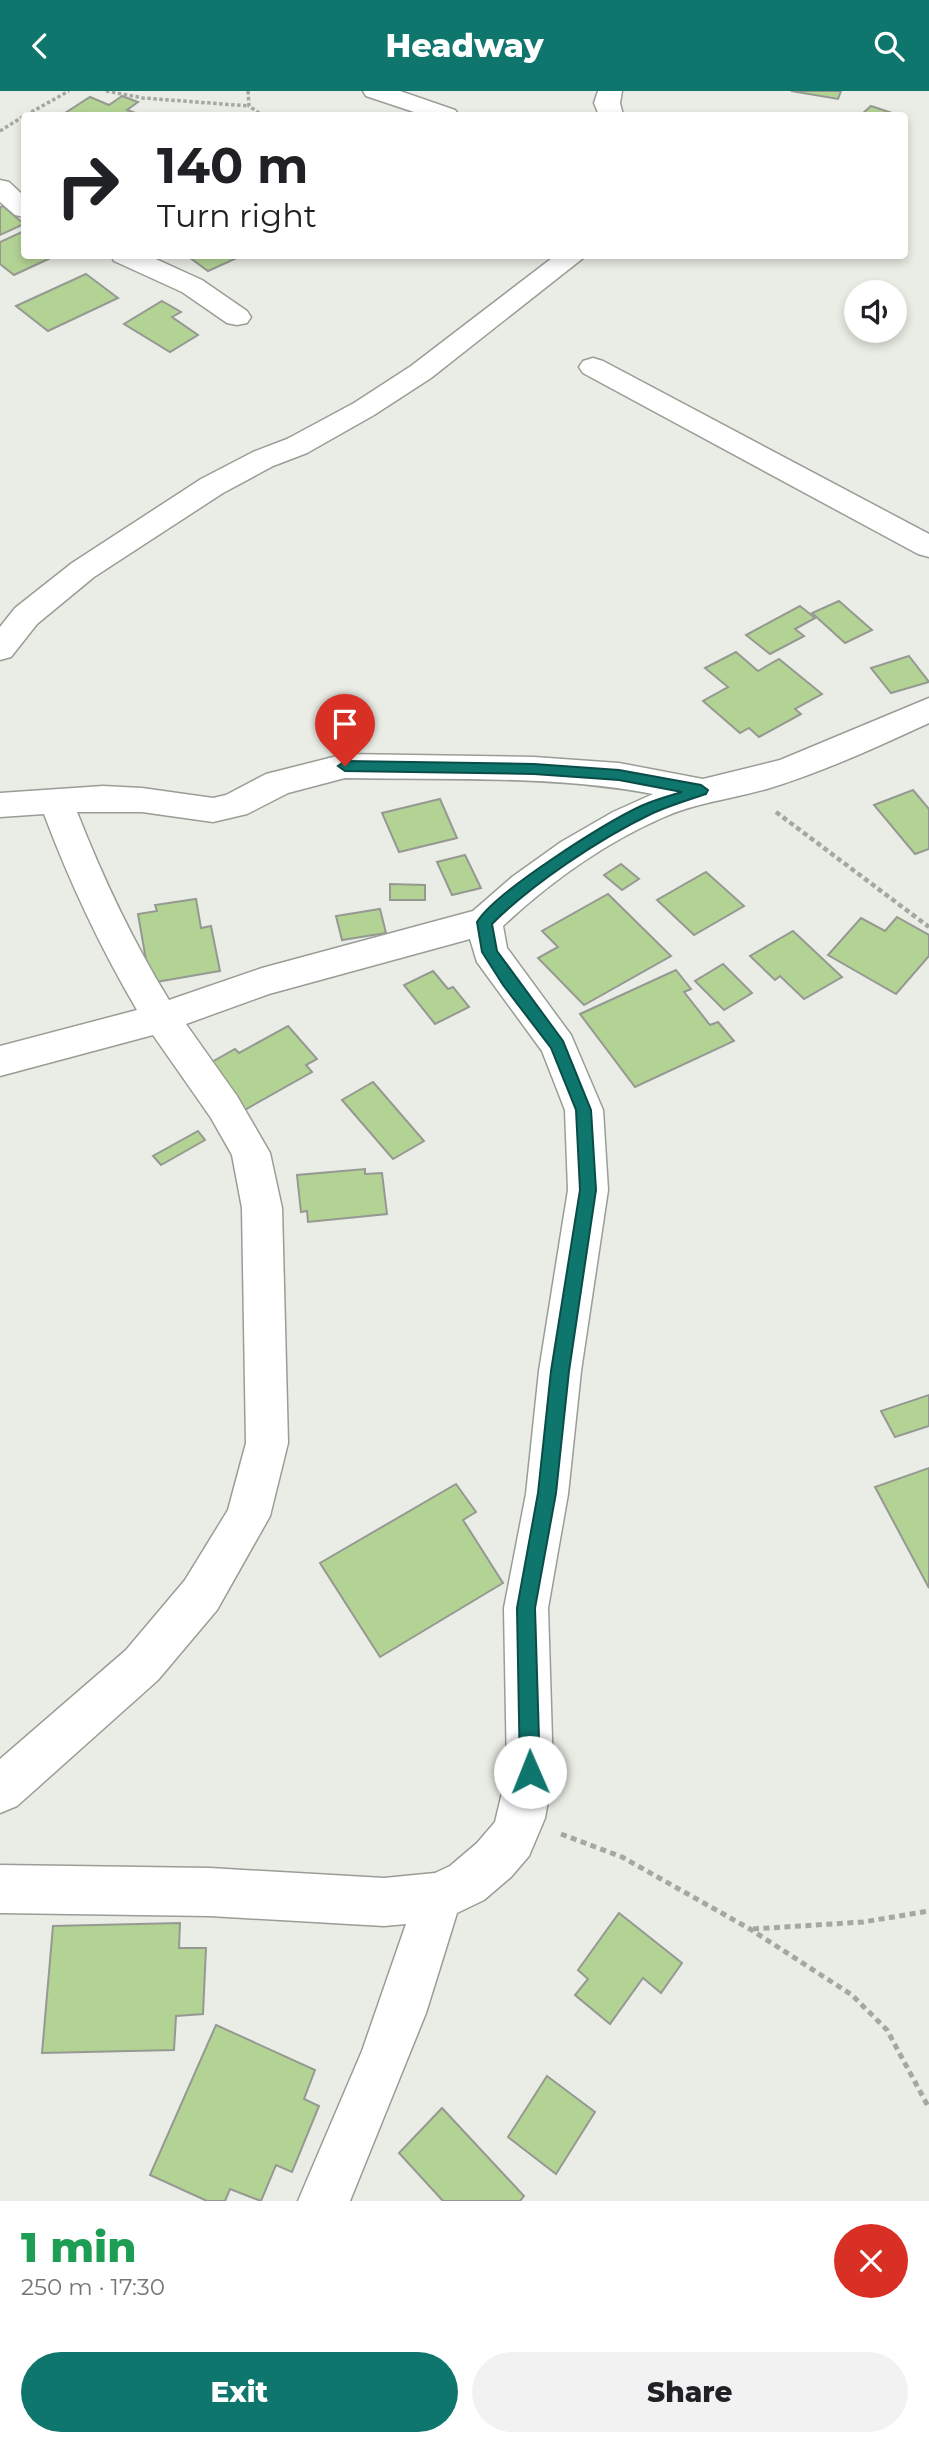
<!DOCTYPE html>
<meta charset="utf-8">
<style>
body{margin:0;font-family:Montserrat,sans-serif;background:#f2f2f2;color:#202124;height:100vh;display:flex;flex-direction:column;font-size:26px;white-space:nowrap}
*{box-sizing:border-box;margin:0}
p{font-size:23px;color:#757577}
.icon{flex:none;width:38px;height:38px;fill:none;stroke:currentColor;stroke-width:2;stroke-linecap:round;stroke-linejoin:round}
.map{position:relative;height:2110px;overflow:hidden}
.panel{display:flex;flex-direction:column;background:#fff;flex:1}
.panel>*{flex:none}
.banner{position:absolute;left:21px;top:21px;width:887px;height:147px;border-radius:7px;box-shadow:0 4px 10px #0003;background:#fff;color:#202124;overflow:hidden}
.controls{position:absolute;left:844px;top:189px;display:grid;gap:14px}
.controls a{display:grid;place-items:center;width:63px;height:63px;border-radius:50%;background:#fff;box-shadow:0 4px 10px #0003;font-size:35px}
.pin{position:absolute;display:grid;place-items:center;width:60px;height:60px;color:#fff;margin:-72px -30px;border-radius:50% 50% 50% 0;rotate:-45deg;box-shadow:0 0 7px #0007}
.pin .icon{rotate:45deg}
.me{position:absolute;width:77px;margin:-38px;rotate:359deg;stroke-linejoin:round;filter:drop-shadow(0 0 5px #0008)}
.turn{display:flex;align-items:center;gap:24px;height:147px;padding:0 21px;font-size:32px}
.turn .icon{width:91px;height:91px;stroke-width:2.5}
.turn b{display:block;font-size:49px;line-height:60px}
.round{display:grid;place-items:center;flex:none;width:74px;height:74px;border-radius:37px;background:#f2f2f2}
.overview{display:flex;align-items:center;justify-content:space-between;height:119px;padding:0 21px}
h1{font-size:42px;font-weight:800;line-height:52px;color:#1e9e55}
.button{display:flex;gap:14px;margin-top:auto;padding:14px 21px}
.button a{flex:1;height:80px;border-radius:42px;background:#0f766e;color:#fff;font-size:28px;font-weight:800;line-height:80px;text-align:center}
.button a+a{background:#f2f2f2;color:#202124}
header{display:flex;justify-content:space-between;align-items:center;height:91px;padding:0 21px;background:#0f766e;color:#fff;font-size:32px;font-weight:800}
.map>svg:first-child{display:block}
.building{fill:#b3d394;stroke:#959992;stroke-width:2}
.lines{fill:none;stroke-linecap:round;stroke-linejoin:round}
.minor-casing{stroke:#999d96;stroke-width:3}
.path-far2{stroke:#a5a7a2;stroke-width:3.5;stroke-dasharray:3.5 2.5;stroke-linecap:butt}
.path-far1{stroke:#a5a7a2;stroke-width:4.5;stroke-dasharray:5 3.5;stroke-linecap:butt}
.path{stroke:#a5a7a2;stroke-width:5;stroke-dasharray:6 4.5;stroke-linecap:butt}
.minor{fill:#fff;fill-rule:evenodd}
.route{fill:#0f766e;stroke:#0a4d48;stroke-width:2}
</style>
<header><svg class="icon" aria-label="back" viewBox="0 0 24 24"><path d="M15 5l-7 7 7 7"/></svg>Headway<svg class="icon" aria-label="search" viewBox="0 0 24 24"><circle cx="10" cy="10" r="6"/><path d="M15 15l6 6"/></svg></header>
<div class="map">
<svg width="929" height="2110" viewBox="0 0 929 2110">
<rect width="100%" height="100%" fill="#e9ede5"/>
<g class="building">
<polygon points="791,0 841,0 838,8"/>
<polygon points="122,5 138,11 127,19 141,24 62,24 90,6 109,14"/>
<polygon points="871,15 898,24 861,24"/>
<polygon points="3,115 24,133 0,144 0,116"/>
<polygon points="24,140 24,164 57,164 14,184 0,173 0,151"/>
<polygon points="186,164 234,164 237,167 208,180"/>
<polygon points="86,183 118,207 48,240 16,215"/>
<polygon points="162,210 181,221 172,226 198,244 170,261 124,233"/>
<polygon points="839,510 872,539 845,552 812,522"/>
<polygon points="800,515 815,527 795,538 804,545 770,563 746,544"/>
<polygon points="736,561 758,580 779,568 822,603 795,618 801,623 759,646 749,637 740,642 703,610 728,596 705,577"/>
<polygon points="909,565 929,591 891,602 871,577"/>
<polygon points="913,699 929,718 929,758 915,763 874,714"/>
<polygon points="440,708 457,747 399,761 382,722"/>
<polygon points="465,764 481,797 452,804 437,771"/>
<polygon points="621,773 639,788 622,799 604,784"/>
<polygon points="706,781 744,815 694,844 657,809"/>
<polygon points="390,793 425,794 425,809 390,809"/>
<polygon points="608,803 671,865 584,914 538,867 558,856 542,840"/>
<polygon points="196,808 201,837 211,835 220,880 150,892 138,823 157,820 155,814"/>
<polygon points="380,818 386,842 342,849 336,825"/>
<polygon points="897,826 929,844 929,865 896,903 828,864 861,827 885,840"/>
<polygon points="793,840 842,886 804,908 780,885 775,889 750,865"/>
<polygon points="723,873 752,902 724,919 695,890"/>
<polygon points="676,879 691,898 684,901 710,934 718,931 734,950 635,996 580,923"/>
<polygon points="433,880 448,898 453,896 469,916 435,933 404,894"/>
<polygon points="288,935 317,968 306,974 312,981 241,1021 203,976 235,958 239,962"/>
<polygon points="373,991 424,1050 393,1068 342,1009"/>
<polygon points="198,1040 205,1049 161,1074 153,1065"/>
<polygon points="365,1078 365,1083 382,1082 387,1123 308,1131 307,1120 301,1121 297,1084"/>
<polygon points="929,1304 929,1335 895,1346 881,1320"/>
<polygon points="929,1377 929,1497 875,1396"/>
<polygon points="456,1393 476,1421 463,1429 503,1492 380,1566 320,1472"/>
<polygon points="619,1822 682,1872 661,1902 643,1887 610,1933 575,1904 588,1888 578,1879"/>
<polygon points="180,1832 179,1857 206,1857 203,1923 176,1925 174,1959 42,1962 53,1835"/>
<polygon points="216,1934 315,1979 304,2008 319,2015 292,2081 276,2074 261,2110 230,2098 225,2110 207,2110 150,2084"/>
<polygon points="547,1985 595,2021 556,2083 508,2046"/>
<polygon points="442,2017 524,2105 520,2110 443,2110 399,2062"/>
</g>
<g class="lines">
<g class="minor-casing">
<g id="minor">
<polygon points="363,0 400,0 455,19 459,24 423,24 366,5"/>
<polygon points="598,0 622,0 620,12 623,24 599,24 594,12"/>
<polygon points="0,89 9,91 24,105 24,126 15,124 0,111"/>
<polygon points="111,164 147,164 202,189 247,220 251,226 247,232 237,234 227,232 182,201 114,170"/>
<polygon points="556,164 587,164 431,287 374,324 307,362 273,375 223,402 94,486 37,533 11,566 0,569 0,536 15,517 72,472 201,388 253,361 287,348 354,312 411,275"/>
<polygon points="593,267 603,270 929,443 929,466 918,463 583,282 579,276 583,270"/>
<path d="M929 607V632C877 656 825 680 770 697 734 708 696 711 662 727 603 753 549 792 503 835L507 857 571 944 603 1019 608 1099 581 1280 568 1403 548 1517 553 1681 545 1727 529 1765 511 1786 484 1809 457 1822 426 1922 350 2110H298L362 1960 406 1833 384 1835 210 1825 0 1822V1774L210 1777 384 1787 435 1782 450 1775 477 1752 495 1731 507 1681 504 1517 526 1403 539 1280 568 1099 565 1019 542 960 477 871 470 848 269 903 186 933 237 1005 270 1062 282 1117 288 1352 270 1425 217 1519 158 1589 17 1715 0 1722V1668L126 1559 185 1489 228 1419 246 1352 242 1117 232 1064 211 1027 153 944 0 985V955L137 919C100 856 70 792 44 723L0 726V702L103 695 142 697 213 707 226 704 266 683 345 663 534 666 619 672 703 688 780 669ZM345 687C447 689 553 684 653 703L613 721 561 751 512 786 473 820 262 877 169 909C132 849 103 787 77 721H142L213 731 247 723 288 702Z"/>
</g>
</g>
<g class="path-far2">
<polyline points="106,0 143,7 249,15"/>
<polyline points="248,0 249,15 262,24"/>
<polyline points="26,24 69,0"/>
<polyline points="0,40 24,25"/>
</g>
<polyline class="path-far1" points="776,721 929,836"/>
<g class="path">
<polyline points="561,1743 622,1766 750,1838 852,1904 887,1939 929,2017"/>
<polyline points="753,1838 863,1831 929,1820"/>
</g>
<use href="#minor" class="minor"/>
</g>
<path class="route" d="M345 670 534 673 619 679 701 694 708 699 706 703C688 709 668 715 651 723 599 748 532 793 492 833L497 860 563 950 591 1019 596 1099 569 1280 556 1402 535 1517 540 1681 537 1688 530 1690 523 1688 520 1681 517 1517 538 1402 551 1280 580 1099 576 1019 551 957 503 894 482 861 477 831C496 800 605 732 641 715 654 709 669 705 682 701L619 689 534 683 345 680 338 675Z"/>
</svg>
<div class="controls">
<a><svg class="icon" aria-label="sound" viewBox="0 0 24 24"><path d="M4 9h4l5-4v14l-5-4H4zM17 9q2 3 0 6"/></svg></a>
</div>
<div class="pin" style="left:345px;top:675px;background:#d93025"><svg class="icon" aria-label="arrive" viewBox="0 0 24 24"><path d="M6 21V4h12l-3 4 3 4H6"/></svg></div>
<svg class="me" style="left:530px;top:1681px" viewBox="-20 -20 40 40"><circle r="19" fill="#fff"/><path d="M0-13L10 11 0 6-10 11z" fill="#0f766e"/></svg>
<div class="banner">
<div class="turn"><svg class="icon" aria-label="right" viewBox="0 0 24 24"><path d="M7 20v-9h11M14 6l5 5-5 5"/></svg><div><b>140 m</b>Turn right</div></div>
</div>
</div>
<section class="panel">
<div class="overview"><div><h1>1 min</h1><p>250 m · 17:30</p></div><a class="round" style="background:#d93025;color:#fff"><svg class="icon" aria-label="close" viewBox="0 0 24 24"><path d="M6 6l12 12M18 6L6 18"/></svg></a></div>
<div class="button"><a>Exit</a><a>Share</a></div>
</section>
